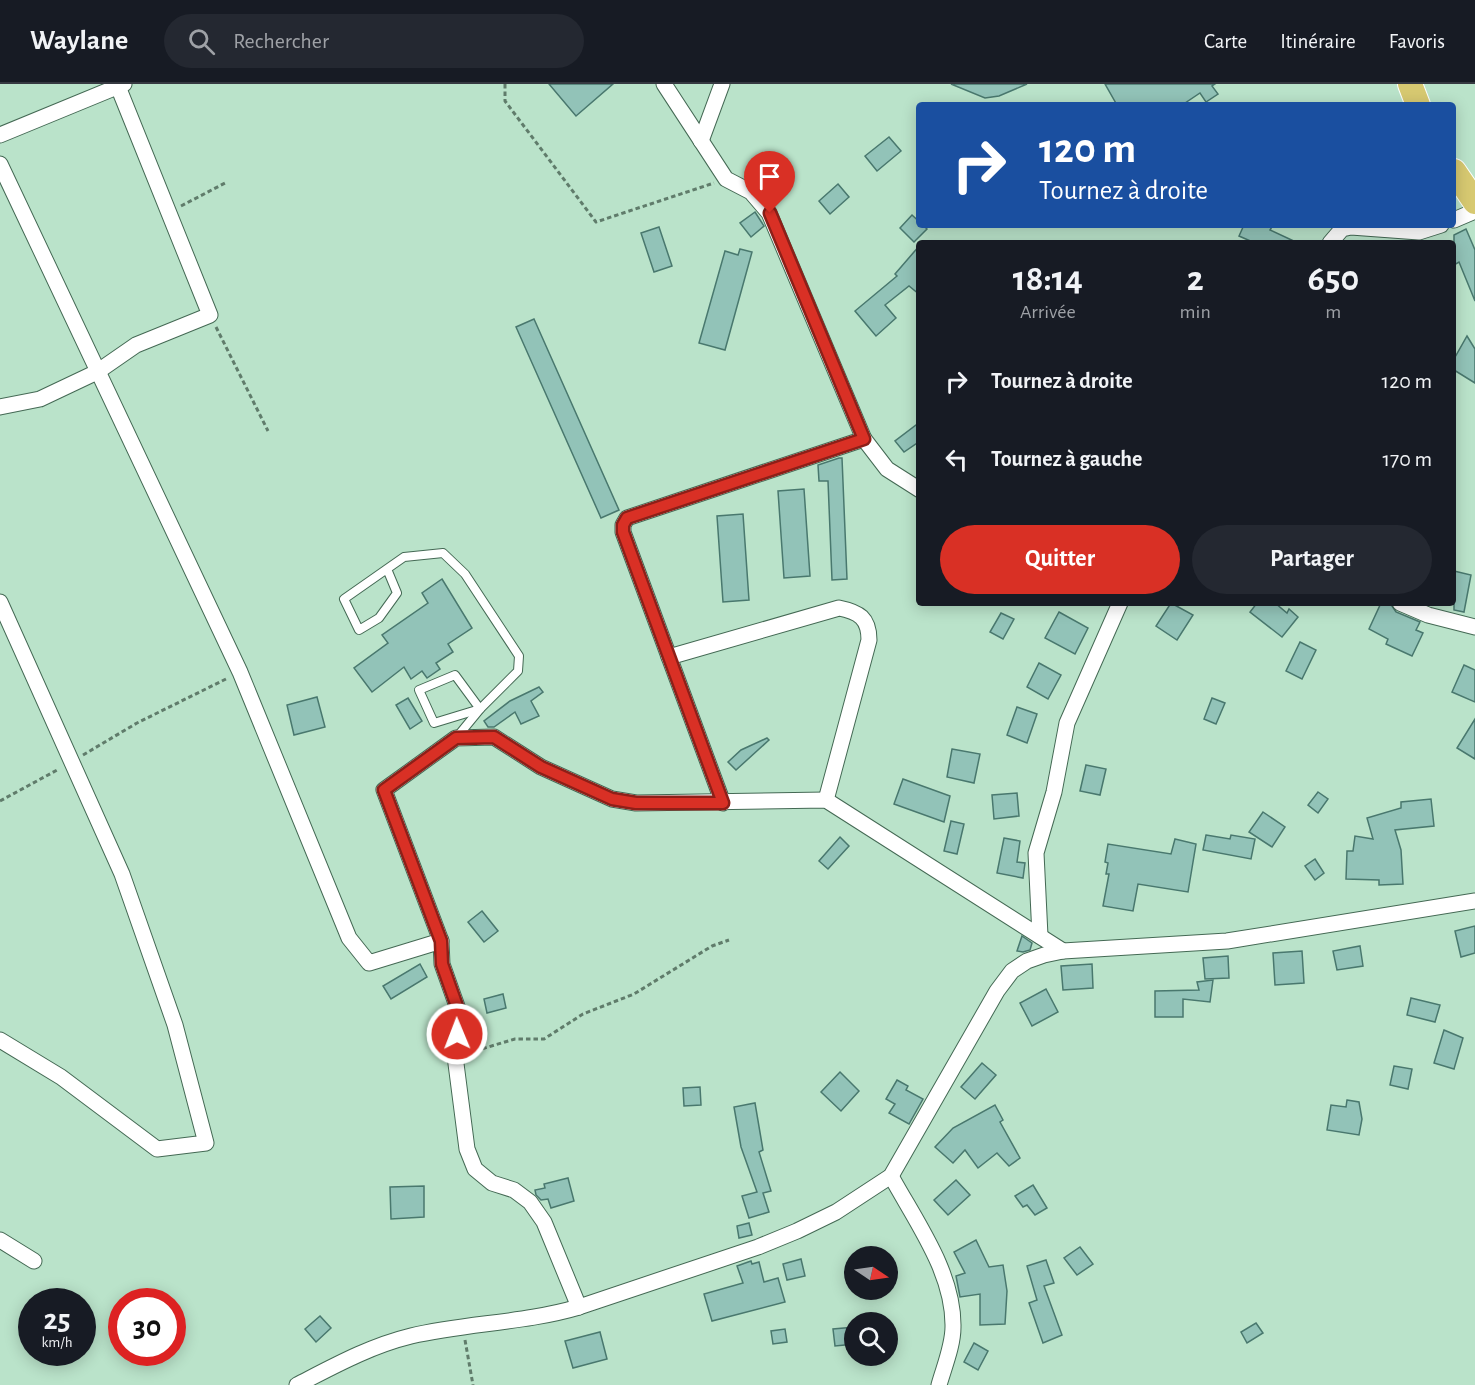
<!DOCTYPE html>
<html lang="fr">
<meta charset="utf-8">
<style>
body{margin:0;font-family:"Alegreya Sans",sans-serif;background:#242831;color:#f1f3f6;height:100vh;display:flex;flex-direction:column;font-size:22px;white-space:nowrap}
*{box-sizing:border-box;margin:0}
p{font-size:20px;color:#9ea1a6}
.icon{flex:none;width:33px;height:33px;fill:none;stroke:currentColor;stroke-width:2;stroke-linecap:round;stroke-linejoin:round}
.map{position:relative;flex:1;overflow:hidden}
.panel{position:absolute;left:916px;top:156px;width:540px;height:366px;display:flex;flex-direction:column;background:#171b24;border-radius:6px;box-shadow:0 3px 15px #0003}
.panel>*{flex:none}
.top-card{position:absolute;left:916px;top:18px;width:540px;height:126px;border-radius:6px;box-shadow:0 3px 15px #0003;background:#1a4fa0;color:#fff;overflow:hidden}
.needle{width:39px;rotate:103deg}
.fabs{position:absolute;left:844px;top:1162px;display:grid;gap:12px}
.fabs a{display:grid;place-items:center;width:54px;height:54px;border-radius:50%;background:#171b24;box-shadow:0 3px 15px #0003;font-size:30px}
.speed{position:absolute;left:18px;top:1204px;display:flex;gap:12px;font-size:30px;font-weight:700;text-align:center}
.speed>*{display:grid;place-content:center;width:78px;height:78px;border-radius:50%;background:#171b24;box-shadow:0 3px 15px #0003;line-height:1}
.speed small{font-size:15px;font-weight:400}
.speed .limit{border:9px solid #d22;background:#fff;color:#111}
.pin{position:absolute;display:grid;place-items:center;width:51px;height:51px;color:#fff;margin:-62px -26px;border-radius:50% 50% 50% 0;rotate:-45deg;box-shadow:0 0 6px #0007}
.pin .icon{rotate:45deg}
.me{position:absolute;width:66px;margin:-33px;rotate:359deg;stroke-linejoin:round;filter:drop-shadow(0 0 4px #0008)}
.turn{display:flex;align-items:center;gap:21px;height:126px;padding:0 24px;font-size:27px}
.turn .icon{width:78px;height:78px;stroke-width:2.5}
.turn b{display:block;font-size:42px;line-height:51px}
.eta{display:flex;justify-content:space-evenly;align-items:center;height:102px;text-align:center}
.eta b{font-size:36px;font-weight:700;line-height:42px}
.cta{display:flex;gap:12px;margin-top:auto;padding:12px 24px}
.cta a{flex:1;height:69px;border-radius:36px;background:#d93025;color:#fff;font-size:24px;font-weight:700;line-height:69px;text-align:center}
.cta a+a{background:#242831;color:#f1f3f6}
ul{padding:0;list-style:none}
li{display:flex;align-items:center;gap:18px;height:78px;padding:0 24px}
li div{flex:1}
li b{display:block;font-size:22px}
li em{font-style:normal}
header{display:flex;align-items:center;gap:36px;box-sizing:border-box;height:84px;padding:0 30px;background:#171b24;border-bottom:2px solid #363941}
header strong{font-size:28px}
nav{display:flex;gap:33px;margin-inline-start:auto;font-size:21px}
.search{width:420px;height:54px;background:#242831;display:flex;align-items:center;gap:15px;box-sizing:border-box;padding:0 21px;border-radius:33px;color:#9ea1a6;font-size:22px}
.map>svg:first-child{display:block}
.building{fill:#92c3b8;stroke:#49786e;stroke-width:1.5}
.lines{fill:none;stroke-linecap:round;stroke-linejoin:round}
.service-casing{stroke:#446954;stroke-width:10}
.minor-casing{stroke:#446954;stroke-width:17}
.primary-casing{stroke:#fff;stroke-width:26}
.path{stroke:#607c6b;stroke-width:3;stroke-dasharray:4.5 3;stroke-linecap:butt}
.service{stroke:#fff;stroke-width:8}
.minor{stroke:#fff;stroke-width:15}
.primary{stroke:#d7c971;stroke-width:24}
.route-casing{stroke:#8d1f18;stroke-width:15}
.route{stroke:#d93025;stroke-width:10}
</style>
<header>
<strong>Waylane</strong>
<div class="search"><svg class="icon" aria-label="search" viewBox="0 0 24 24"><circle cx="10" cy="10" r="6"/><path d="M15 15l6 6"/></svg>Rechercher</div>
<nav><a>Carte</a><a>Itinéraire</a><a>Favoris</a></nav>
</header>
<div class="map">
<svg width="1475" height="1301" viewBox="0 0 1475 1301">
<rect width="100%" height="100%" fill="#bae3ca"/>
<g class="building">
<polygon points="549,0 613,0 576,32"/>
<polygon points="951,0 1027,0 999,12 985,14"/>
<polygon points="1105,0 1215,0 1212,2 1218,10 1206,18 1200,9 1182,21 1117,21"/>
<polygon points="889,53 901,67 877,87 865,72"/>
<polygon points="838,100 849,113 830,130 819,117"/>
<polygon points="755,128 764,142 751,153 740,139"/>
<polygon points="912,131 927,145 914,158 900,144"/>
<polygon points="1244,141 1273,141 1270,146 1298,159 1255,159 1239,152"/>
<polygon points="659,143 672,182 654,188 641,149"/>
<polygon points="1466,145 1475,166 1475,217 1459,178 1454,181 1454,151"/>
<polygon points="920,161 920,211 909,202 885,221 896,234 876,252 855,227 897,192 895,190"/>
<polygon points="740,165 752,168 725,266 699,259 725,167 738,171"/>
<polygon points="534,235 619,426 601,434 516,243"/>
<polygon points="1467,252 1475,265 1475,299 1454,286 1454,275"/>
<polygon points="920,338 920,357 904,368 895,357"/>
<polygon points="839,374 842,374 847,495 832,496 828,397 819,397 818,381"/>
<polygon points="804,405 810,492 784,494 778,407"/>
<polygon points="743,430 749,516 723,518 717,432"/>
<polygon points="1454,487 1471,491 1464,528 1454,526"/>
<polygon points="442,495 472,544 448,560 453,568 436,579 440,585 427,594 422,587 411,595 404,583 372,608 354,584 388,559 382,551 428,519 422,509"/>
<polygon points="1171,519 1193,531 1177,556 1156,542"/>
<polygon points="1257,519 1275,519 1287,529 1289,525 1298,533 1282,553 1250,528"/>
<polygon points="1381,519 1390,519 1396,528 1420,538 1416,546 1423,549 1412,572 1386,560 1388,555 1369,545"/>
<polygon points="1059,528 1088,544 1075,570 1045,554"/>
<polygon points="1001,529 1014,535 1003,555 990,548"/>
<polygon points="1300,558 1316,566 1302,595 1286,587"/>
<polygon points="1039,579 1061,591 1048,615 1027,603"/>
<polygon points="1464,581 1475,586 1475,618 1452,608"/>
<polygon points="539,603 543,608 531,617 539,632 521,640 515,628 494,643 488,643 484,637 510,617"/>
<polygon points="317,613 325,643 294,651 287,621"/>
<polygon points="408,614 422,637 410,645 396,621"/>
<polygon points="1212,614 1225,619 1216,640 1204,635"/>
<polygon points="1017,623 1037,630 1027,659 1007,651"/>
<polygon points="1475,635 1475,675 1457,664"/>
<polygon points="767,654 769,656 736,686 728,678 741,666"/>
<polygon points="952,665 980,670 974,699 947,693"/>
<polygon points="1086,681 1106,685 1100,711 1080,707"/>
<polygon points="903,695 950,712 944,738 894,720"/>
<polygon points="1318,708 1328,715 1318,729 1308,721"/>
<polygon points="1017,709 1019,732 994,735 992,711"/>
<polygon points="1431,715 1434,742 1395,746 1401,766 1403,800 1379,801 1379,796 1346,795 1347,767 1353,767 1355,752 1373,755 1367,734 1401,724 1401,718"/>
<polygon points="1263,728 1285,743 1272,763 1249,748"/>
<polygon points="951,737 964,740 957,770 944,767"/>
<polygon points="1206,751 1230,755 1231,751 1255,755 1251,775 1203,766"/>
<polygon points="840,753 849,762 828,785 819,777"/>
<polygon points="1004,754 1020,757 1017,778 1025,779 1023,794 997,789"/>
<polygon points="1175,755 1196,760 1188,808 1138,800 1133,827 1103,822 1109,790 1106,790 1108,779 1105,778 1108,760 1171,770"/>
<polygon points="1315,775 1324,789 1315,796 1305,782"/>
<polygon points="482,827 498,847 484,858 468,838"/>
<polygon points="1475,842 1475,869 1461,873 1455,847"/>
<polygon points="1022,852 1032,859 1030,866 1023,868 1017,867"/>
<polygon points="1360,862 1363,882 1337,886 1333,867"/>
<polygon points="1302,867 1304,899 1275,901 1273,869"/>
<polygon points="1228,872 1229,894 1205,895 1203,874"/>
<polygon points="420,880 427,893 391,915 383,902"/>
<polygon points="1092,880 1093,904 1063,906 1061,882"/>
<polygon points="1213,896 1210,918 1183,915 1183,933 1155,933 1155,907 1199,906 1197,898"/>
<polygon points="1046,905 1058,928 1032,942 1020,919"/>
<polygon points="503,910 506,924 487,929 484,915"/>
<polygon points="1411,914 1440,921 1435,938 1407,931"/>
<polygon points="1444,946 1463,954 1454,985 1434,979"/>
<polygon points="982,979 996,991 975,1015 961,1003"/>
<polygon points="1394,982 1412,985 1408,1005 1390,1001"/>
<polygon points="840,988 859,1007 841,1027 821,1008"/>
<polygon points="897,996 908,1002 906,1006 923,1015 909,1040 889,1029 895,1020 886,1015"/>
<polygon points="700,1003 701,1021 684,1022 683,1004"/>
<polygon points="1347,1016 1359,1018 1362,1035 1359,1051 1327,1046 1331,1021 1346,1023"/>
<polygon points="755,1019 763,1066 759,1068 771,1107 763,1109 769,1128 749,1134 742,1112 757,1108 741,1063 734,1023"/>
<polygon points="995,1021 1003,1036 1000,1038 1020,1074 1009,1082 997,1069 978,1084 965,1066 953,1079 935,1063 953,1044"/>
<polygon points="568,1094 574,1117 551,1124 548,1115 541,1116 536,1111 535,1106 545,1104 544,1100"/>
<polygon points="956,1096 970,1111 948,1131 934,1116"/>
<polygon points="1033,1101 1047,1124 1035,1131 1027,1121 1023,1123 1015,1112"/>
<polygon points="424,1102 424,1133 391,1135 390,1103"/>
<polygon points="749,1139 752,1151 739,1154 737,1142"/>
<polygon points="976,1156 989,1183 1003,1181 1007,1207 1005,1240 980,1241 980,1210 960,1213 956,1192 965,1189 954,1168"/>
<polygon points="1080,1163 1093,1180 1077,1191 1064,1174"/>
<polygon points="801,1175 805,1192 787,1196 783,1180"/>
<polygon points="1046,1176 1054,1199 1044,1202 1062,1251 1043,1259 1029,1219 1037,1216 1027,1182"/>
<polygon points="751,1177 752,1180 759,1178 764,1198 778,1194 785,1218 712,1237 704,1210 743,1199 737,1182"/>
<polygon points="320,1232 331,1244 316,1258 305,1245"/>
<polygon points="1256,1239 1263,1249 1247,1259 1241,1248"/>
<polygon points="855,1243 855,1260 835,1262 833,1245"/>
<polygon points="785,1245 787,1258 773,1260 771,1247"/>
<polygon points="600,1248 607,1275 573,1284 565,1257"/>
<polygon points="974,1259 988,1267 978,1286 964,1278"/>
</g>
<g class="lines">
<g class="service-casing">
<g id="service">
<polyline points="387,485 397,509 379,534 359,546 344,515 404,473 443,469 465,490 519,572 518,587 480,625 457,653"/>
<polygon points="455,591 480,625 434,639 419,606"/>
</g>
</g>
<g class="minor-casing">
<g id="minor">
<polyline points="664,0 726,95 751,108 769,129 864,355 887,385 920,406"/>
<polyline points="0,51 124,0"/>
<polyline points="701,57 722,0"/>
<polyline points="0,80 240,588 349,854 369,879 441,857"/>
<polyline points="1454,136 1475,127"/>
<polyline points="1330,159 1342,145 1351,143 1419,148 1441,141"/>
<polyline points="0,323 40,315 97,288 136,261 210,231 117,0"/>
<polyline points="0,518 122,790 175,941 206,1059 157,1065 61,993 0,956"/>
<polyline points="1400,519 1428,531 1475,543"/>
<path d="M669 573 839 524C859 528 869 534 869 556L826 716"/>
<polyline points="723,719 623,448 623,441 627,434 864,355"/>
<polyline points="1040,852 1036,769 1054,708 1067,639 1120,519"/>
<path d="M891 1092C916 1138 954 1189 953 1243 953 1262 944 1283 939 1301"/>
<polyline points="0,1156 34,1177"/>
<polyline points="579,1223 544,1138 530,1118 514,1106 492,1099 475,1085 467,1065 455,972 459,928 442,880 441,857 384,706 456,654 494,653 541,683 612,715 636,719 826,716 1063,867"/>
<path d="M297 1301C334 1282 370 1262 411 1252 467 1239 525 1239 579 1223L758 1163 797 1147 836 1128 891 1092 997 907 1012 887 1027 877 1044 871 1063 867 1227 857 1475 817"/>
</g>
</g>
<g class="primary-casing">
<g id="primary">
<polyline points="1410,0 1418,21"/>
<polyline points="1454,87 1475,118"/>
</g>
</g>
<g class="path">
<polyline points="505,0 505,17 596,138 714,99"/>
<polyline points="181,122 227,98"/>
<polyline points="216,243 268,347"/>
<polyline points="83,671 137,639 228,594"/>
<polyline points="0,717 59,685"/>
<polyline points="468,969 515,955 544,955 583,930 634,910 712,862 729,856"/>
<polyline points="465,1256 473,1301"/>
</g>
<use href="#service" class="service"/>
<use href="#minor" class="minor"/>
<use href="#primary" class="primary"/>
</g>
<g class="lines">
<g class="route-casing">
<polyline id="route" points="457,950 459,928 442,880 441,857 384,706 456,654 494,653 541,683 612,715 636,719 723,719 623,448 623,441 627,434 864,355 770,129"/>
</g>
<use href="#route" class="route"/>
</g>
</svg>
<div class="fabs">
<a><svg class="needle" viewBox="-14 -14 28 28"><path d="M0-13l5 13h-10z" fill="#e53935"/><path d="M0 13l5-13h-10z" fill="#9ea1a6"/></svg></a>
<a><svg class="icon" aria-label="search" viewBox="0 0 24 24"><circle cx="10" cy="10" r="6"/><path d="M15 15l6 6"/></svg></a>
</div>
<div class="speed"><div>25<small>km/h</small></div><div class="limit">30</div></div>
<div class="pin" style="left:770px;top:129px;background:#d93025"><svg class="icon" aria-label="arrive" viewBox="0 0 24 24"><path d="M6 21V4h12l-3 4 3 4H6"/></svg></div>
<svg class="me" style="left:457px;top:950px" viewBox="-20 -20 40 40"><circle r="17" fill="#d93025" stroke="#fff" stroke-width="3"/><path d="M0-11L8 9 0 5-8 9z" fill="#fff"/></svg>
<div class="top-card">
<div class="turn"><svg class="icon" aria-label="right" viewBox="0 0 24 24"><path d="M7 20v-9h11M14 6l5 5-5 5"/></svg><div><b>120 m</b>Tournez à droite</div></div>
</div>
<section class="panel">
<div class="eta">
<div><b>18:14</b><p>Arrivée</p></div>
<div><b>2</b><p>min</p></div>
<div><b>650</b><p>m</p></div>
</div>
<ul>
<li><svg class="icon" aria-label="right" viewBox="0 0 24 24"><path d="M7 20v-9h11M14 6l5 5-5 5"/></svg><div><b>Tournez à droite</b></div><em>120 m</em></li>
<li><svg class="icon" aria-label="left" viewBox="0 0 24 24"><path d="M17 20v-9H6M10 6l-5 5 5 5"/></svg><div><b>Tournez à gauche</b></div><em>170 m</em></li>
</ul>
<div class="cta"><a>Quitter</a><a>Partager</a></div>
</section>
</div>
